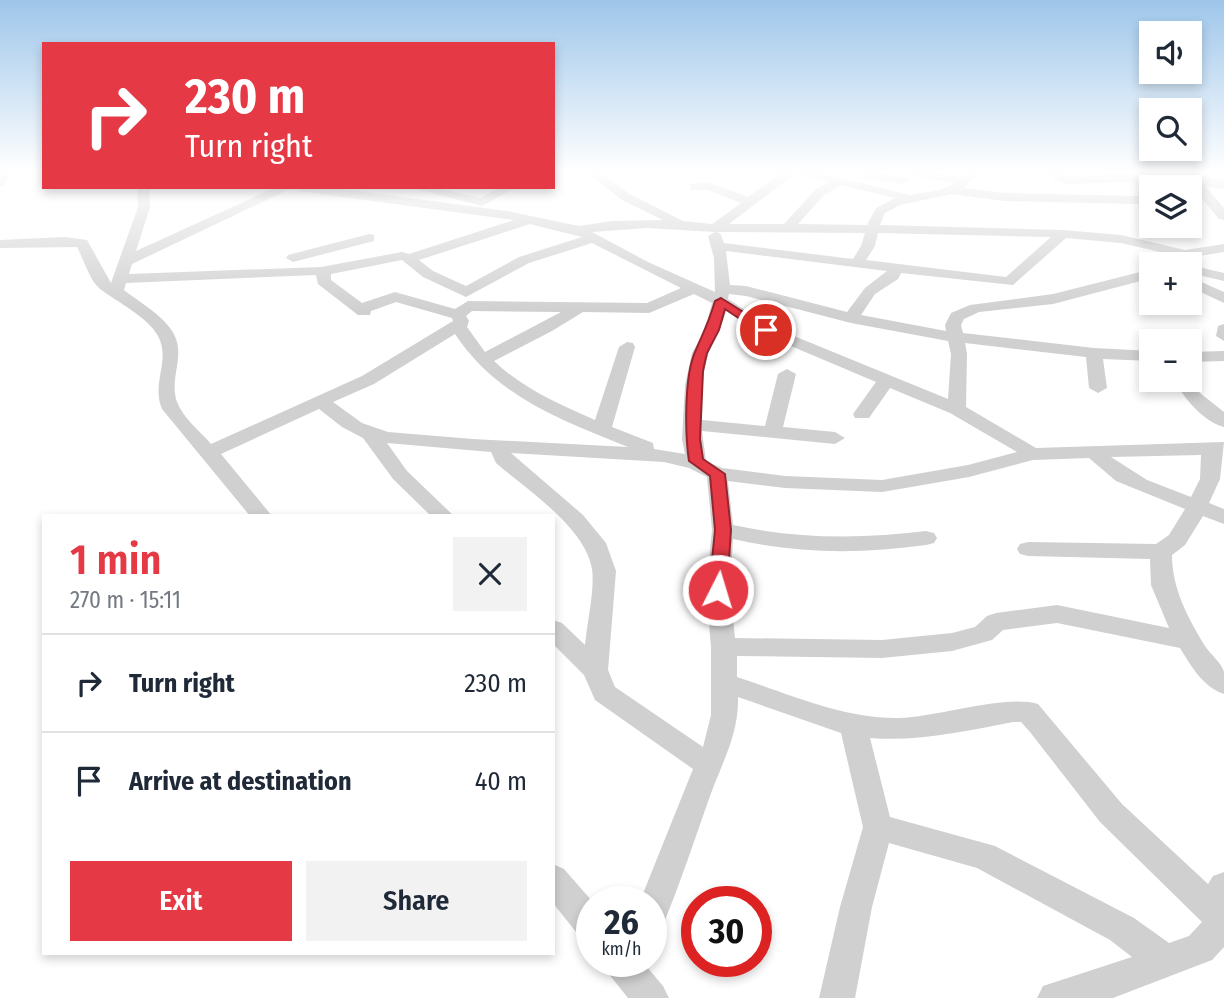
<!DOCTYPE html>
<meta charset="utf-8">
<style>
body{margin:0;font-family:"Fira Sans Condensed",sans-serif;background:#f2f2f3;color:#1f2937;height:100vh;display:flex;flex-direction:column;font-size:26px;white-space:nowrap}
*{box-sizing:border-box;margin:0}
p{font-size:23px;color:#747a83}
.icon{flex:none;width:38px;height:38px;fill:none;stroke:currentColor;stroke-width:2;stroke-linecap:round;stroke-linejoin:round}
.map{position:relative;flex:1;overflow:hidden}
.panel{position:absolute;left:42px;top:514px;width:513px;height:441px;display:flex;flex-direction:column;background:#fff;border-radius:0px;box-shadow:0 4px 10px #0003}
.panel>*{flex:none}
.top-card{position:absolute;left:42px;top:42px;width:513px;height:147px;border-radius:0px;box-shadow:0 4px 10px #0003;background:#e63946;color:#fff;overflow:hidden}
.buttons{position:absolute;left:1139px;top:21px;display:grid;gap:14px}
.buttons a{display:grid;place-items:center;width:63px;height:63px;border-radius:0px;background:#fff;box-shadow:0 4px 10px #0003;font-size:35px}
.speed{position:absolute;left:576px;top:886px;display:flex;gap:14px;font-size:35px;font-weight:700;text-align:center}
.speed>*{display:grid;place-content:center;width:91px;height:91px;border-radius:50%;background:#fff;box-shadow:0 4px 10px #0003;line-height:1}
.speed small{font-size:18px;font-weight:400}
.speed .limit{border:10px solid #d22;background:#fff;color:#111}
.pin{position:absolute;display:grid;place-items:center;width:60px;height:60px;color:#fff;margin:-30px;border:4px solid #fff;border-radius:50%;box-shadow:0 2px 7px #0007}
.me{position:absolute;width:77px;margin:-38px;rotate:5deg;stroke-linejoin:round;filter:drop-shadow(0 0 5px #0008)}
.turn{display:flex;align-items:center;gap:24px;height:147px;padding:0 28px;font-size:32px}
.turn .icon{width:91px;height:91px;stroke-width:2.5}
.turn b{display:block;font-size:49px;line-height:60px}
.round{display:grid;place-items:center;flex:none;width:74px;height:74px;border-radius:0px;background:#f2f2f3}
.overview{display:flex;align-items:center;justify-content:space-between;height:119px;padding:0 28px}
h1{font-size:42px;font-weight:600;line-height:52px;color:#e63946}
.primary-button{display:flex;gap:14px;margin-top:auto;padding:14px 28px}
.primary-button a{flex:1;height:80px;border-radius:0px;background:#e63946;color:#fff;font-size:28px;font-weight:600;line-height:80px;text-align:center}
.primary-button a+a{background:#f2f2f3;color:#1f2937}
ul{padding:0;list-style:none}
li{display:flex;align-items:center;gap:21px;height:98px;padding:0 28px;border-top:2px solid #e0e1e3}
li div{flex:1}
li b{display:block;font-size:26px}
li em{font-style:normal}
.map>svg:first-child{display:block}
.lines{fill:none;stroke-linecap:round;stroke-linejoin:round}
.minor{fill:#d0d0d0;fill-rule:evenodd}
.route{fill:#e63946;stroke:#96252e;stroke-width:2}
</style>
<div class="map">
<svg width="1224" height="998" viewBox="0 0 1224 998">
<rect width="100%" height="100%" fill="#fff"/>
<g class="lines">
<g class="minor">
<polygon points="0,172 9,172 6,183 0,187"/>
<path d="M586 172H599L630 194 683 221 712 224 741 203 708 190H690V184L709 182 748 197 783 172H814L911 195 940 190 956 183 912 176 906 172H931L963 177 968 172H980L964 188 1005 193 1140 196 1152 187V201L1140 204 1005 201 952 194 900 205 885 213 880 225 1063 230 1121 235 1185 250 1224 244V252L1186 258 1121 243 1066 238 1013 285 901 273 898 279 875 294 861 315 946 331 945 325 951 313 970 305 1053 294 1152 269V278L1053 304 979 312 964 319 961 325 963 333 1094 348 1152 351V361L1103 359 1107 388 1098 393 1089 388 1086 357 965 343 967 354 966 407 1036 448 1224 442 1220 479 1209 503 1224 509V524L1203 516 1185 545 1172 555C1172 589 1188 618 1205 646 1210 654 1222 663 1224 672 1224 679 1224 687 1224 694 1203 687 1191 666 1180 648L1057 623 1003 630 992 640 952 651 882 658 737 656V677C789 694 843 719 899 718 938 717 1005 694 1038 704L1122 804 1208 884 1213 876 1224 872V947L1212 960 1113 998H1037L1043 986 1132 957 1110 940 977 868 889 843 872 907 855 998H819L840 907 863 827 841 733 738 697C739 736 721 764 709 799 694 841 680 884 663 925L651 930V901H640L693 769 595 700 584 675 553 644V620L562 623 585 645C587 623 595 589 592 569 585 527 527 490 496 463L491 452 387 443 407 471 454 516H431L393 479 363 438 342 427 319 409 221 454 272 516H250L162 409C151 384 171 360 158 336 149 318 116 301 100 289 90 281 83 258 77 247L0 248V240L65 237 87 240 111 283 138 207 137 187H149L150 207 136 251 276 187H327L507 211 579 226 612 221 663 220 622 200ZM796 173 829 182 816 189 784 224H729ZM841 185 895 198 876 208 867 225 798 224 824 195ZM292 188 298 191 514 220 409 254 402 252 321 267 129 274 132 264ZM530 224 582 237 519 257 466 286 433 271 419 260ZM647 228 715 232 708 236 714 258 715 292 648 262 592 232ZM715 232 865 233 861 246 853 259 724 243 720 233ZM878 233 1051 237 1006 277 866 260 875 246ZM592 243 681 288 647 303 468 301 455 309 395 292 362 303 331 280V274L402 260 423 277 466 297 529 263ZM726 251 887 271 865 288 847 312 746 286 730 285ZM316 275 318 284 358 315H370L371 311 396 302 452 318 453 321 362 376 211 444C200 431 183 418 177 402 168 376 189 353 170 328 159 313 138 301 124 290L126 283ZM694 294 712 303 705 330 692 353 685 385 682 439 685 454 654 449 653 443 612 427 635 347 633 343 627 342 619 347 595 420C560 405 522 388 494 361L552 331 583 312 649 313ZM729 294 746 296 851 323 948 341 951 354 948 399 772 327 728 299ZM472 311 561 312 485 352 467 327 469 321 466 316ZM726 311 760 333 876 382 853 414 855 418H869L890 388 950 413 1017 452 968 465 882 480 785 476 722 468 706 461 702 431 835 444 845 438 835 432 783 427 796 374 787 369 778 374 765 426 702 420C703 398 701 373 709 352 714 338 722 327 726 311ZM455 334C496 396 560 420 628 447L473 439 388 432 362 423 333 402 374 384ZM511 453 664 462 689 468 707 477 712 530 706 590 711 647V715L703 747 615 687 608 670 616 571 606 543 583 515ZM1201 455 1200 479 1191 497 1147 480 1111 457ZM1089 458 1116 481 1185 509 1169 535 1156 544 1028 542 1020 544 1017 549 1020 554 1028 556 1150 559 1151 585 1169 628 1057 605 996 613 987 616 975 627 952 633 882 640 735 638 730 590 733 539C797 554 861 554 926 545L934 543 937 538 934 533 926 531C861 539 797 539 733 525L728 481 785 488 882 492 969 477 1033 460ZM1013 722H1021L1030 732 1100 822 1202 922 1189 936 1169 943 1134 918 995 846 890 817 870 738C919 742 965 731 1013 722Z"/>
<polygon points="863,172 902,176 908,180 902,184 868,178 864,177"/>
<polygon points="1048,172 1061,172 1070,176 1121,174 1179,178 1180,173 1184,172 1224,181 1224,189 1205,186 1224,208 1224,220 1219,219 1191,185 1121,182 1070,184 1058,182"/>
<polygon points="409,187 433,187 480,198 501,187 517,187 482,206"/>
<polygon points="369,234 374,235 374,241 293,262 286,258 288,255"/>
<polygon points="1190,265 1224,273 1224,281 1190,273"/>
<polygon points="1190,277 1224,292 1224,303 1190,287"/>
<polygon points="1224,324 1224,341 1216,336 1218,326"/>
<polygon points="1224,351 1224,361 1190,362 1190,352"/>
<path d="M1190 379 1200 393 1224 412V427C1202 421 1185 398 1173 380Z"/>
<polygon points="553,864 564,869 592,901 592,942 580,937 553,903"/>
<polygon points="603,961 642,961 663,986 669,998 628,998 608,973"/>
</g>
</g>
<linearGradient id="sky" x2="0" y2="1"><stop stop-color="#9ec6ea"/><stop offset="0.55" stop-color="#fff"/><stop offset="1" stop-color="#fff" stop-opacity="0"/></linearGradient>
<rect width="1224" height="311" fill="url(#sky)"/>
<path class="route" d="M721 298 772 330 761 333 725 309 719 330 707 353 703 371 700 439 703 459 725 474 731 530 727 590 725 594H712L709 590 715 530 710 476 689 461C685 435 684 377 695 352 703 333 709 322 715 301Z"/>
</svg>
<div class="buttons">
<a><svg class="icon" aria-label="sound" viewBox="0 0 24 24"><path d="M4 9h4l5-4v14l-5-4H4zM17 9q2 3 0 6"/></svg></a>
<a><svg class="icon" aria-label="search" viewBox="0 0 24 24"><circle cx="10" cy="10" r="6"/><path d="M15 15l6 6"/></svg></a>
<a><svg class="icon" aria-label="layers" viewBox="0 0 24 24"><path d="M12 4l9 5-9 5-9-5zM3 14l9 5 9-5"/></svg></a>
<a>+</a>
<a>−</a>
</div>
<div class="speed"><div>26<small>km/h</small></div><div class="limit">30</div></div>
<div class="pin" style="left:766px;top:330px;background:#d93025"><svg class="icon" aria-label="arrive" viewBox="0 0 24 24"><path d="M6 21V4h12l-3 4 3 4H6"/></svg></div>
<svg class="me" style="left:718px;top:590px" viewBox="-20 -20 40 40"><circle r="17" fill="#e63946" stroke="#fff" stroke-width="3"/><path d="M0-11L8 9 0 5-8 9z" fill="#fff"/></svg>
<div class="top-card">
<div class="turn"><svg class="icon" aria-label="right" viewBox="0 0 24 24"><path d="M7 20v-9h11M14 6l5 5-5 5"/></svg><div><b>230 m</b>Turn right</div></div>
</div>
<section class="panel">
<div class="overview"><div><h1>1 min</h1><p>270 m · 15:11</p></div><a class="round"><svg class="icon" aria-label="close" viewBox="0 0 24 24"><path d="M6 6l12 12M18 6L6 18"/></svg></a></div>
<ul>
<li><svg class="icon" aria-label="right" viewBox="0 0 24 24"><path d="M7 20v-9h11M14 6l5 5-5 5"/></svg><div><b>Turn right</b></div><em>230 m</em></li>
<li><svg class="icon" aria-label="arrive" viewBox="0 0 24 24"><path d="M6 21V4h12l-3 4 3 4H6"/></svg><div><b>Arrive at destination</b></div><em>40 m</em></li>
</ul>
<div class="primary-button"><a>Exit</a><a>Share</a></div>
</section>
</div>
